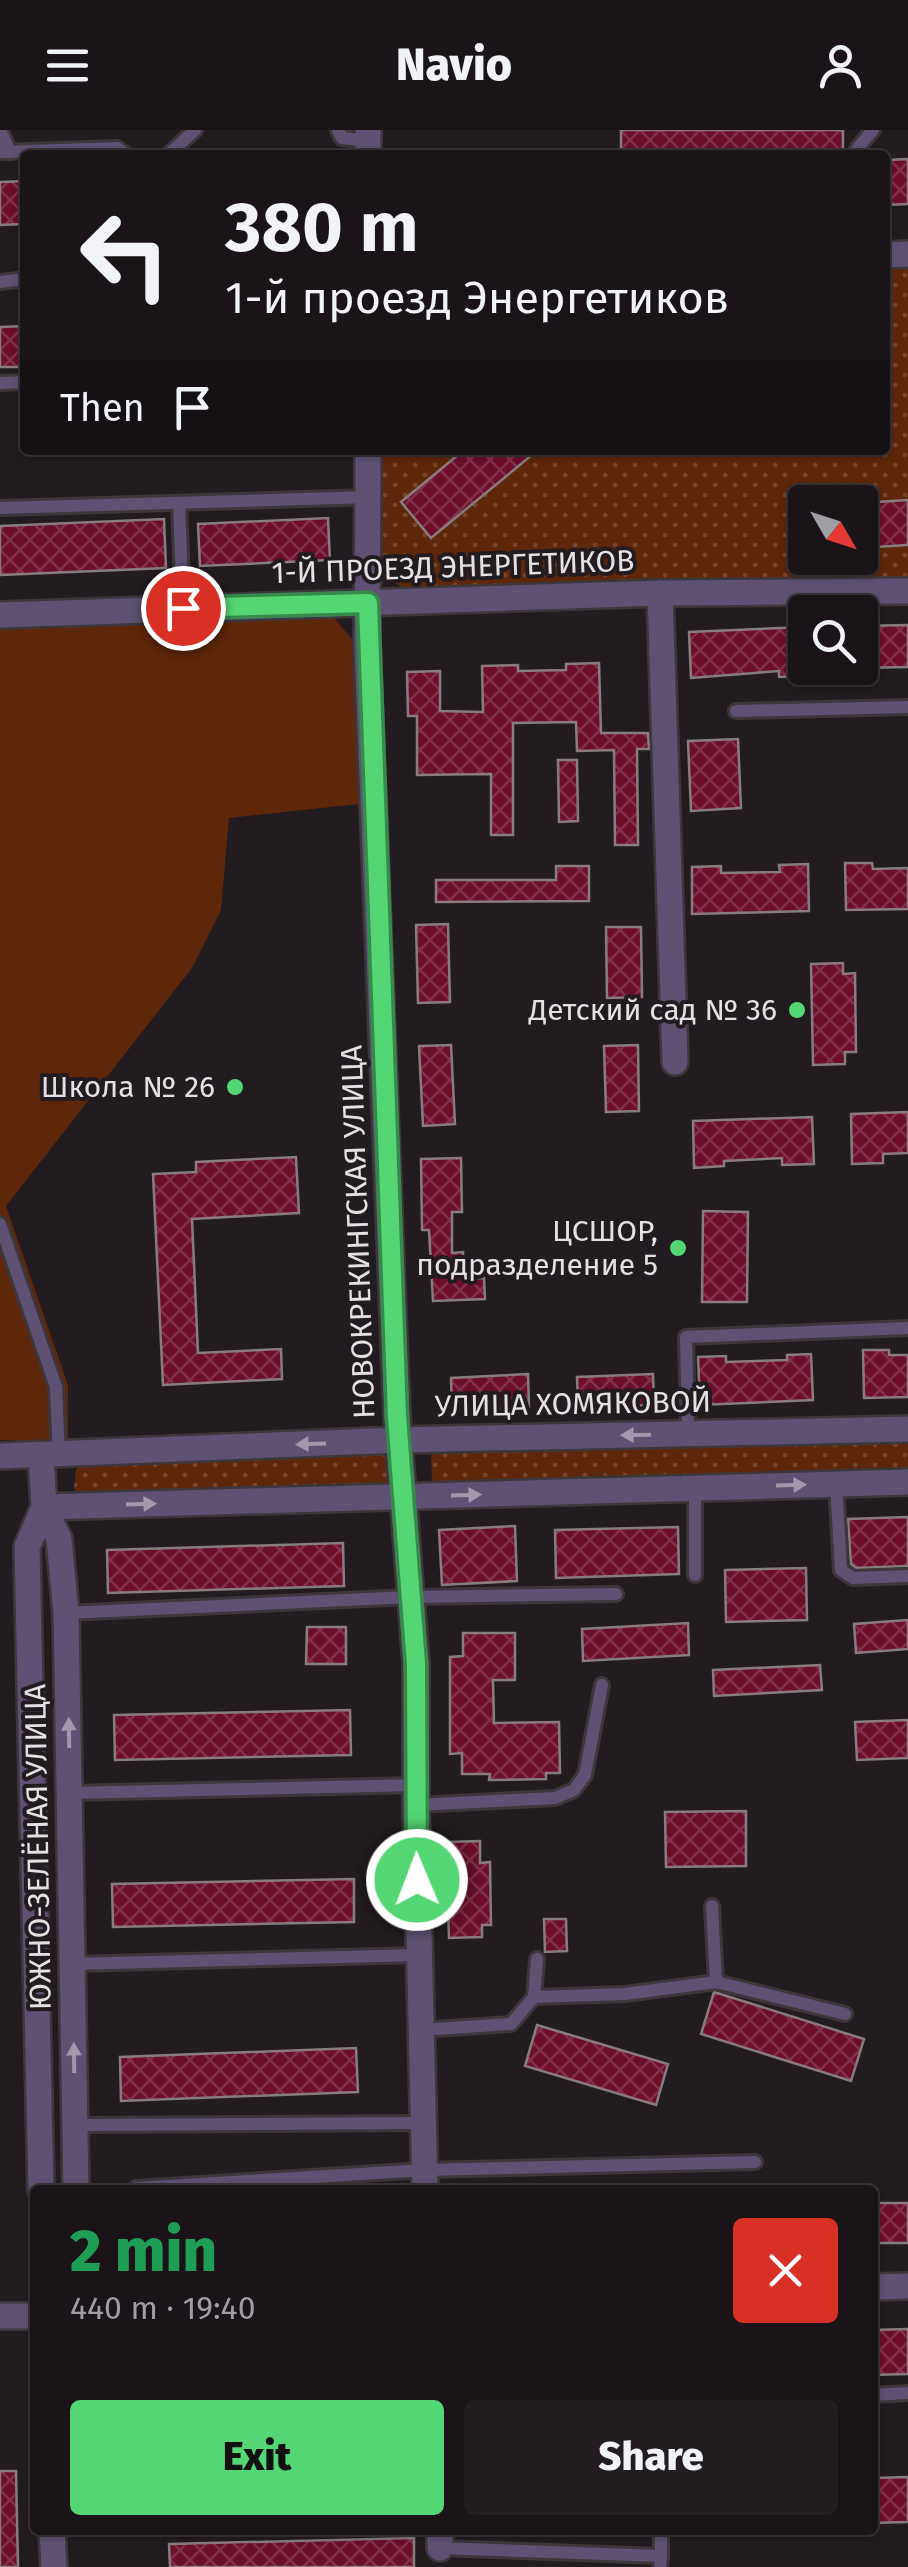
<!DOCTYPE html>
<meta charset="utf-8">
<style>
body{margin:0;font-family:"Fira Sans",sans-serif;background:#231d21;color:#f1f3f6;height:100vh;display:flex;flex-direction:column;font-size:38px;white-space:nowrap}
*{box-sizing:border-box;margin:0}
p{font-size:32px;color:#9f9ea2}
.icon{flex:none;width:55px;height:55px;fill:none;stroke:currentColor;stroke-width:2;stroke-linecap:round;stroke-linejoin:round}
.map{position:relative;flex:1;overflow:hidden}
.sheet{position:absolute;left:30px;top:2055px;width:848px;height:350px;display:flex;flex-direction:column;background:#1a1418;border-radius:10px;box-shadow:0 2px 8px #0004,0 0 0 2px #383337}
.sheet>*{flex:none}
.top-card{position:absolute;left:20px;top:20px;width:870px;height:305px;border-radius:10px;box-shadow:0 2px 8px #0004,0 0 0 2px #383337;background:#1a1418;color:#f1f3f6;overflow:hidden}
.needle{width:65px;rotate:129deg}
.controls{position:absolute;left:788px;top:355px;display:grid;gap:20px}
.controls a{display:grid;place-items:center;width:90px;height:90px;border-radius:10px;background:#1a1418;box-shadow:0 2px 8px #0004,0 0 0 2px #383337;font-size:50px}
.pin{position:absolute;display:grid;place-items:center;width:85px;height:85px;color:#fff;margin:-42px;border:5px solid #fff;border-radius:50%;box-shadow:0 2px 10px #0007}
.me{position:absolute;width:110px;margin:-55px;rotate:359deg;stroke-linejoin:round;filter:drop-shadow(0 0 8px #0008)}
.turn{display:flex;align-items:center;gap:35px;height:210px;padding:0 40px;font-size:45px}
.turn .icon{width:130px;height:130px;stroke-width:2.5}
.turn b{display:block;font-size:70px;line-height:85px}
.then{display:flex;align-items:center;height:95px;padding:0 40px;background:#0003;gap:20px;font-size:38px}
.round{display:grid;place-items:center;flex:none;width:105px;height:105px;border-radius:10px;background:#231d21}
.overview{display:flex;align-items:center;justify-content:space-between;height:170px;padding:0 40px}
h1{font-size:60px;font-weight:800;line-height:75px;color:#1e9e55}
.primary-button{display:flex;gap:20px;margin-top:auto;padding:20px 40px}
.primary-button a{flex:1;height:115px;border-radius:10px;background:#53d673;color:#111;font-size:40px;font-weight:800;line-height:115px;text-align:center}
.primary-button a+a{background:#231d21;color:#f1f3f6}
header{display:flex;justify-content:space-between;align-items:center;height:130px;padding:0 40px;background:#1a1418;font-size:45px;font-weight:800}
.map>svg:first-child{display:block}
.grass{fill:url(#grass-dots);fill-rule:evenodd}
.garden{fill:#5e270a}
.building{fill:url(#building-cross-hatch);stroke:#887c7e;stroke-width:2.5}
.lines{fill:none;stroke-linecap:round;stroke-linejoin:round}
.service-casing{stroke:#3d373b;stroke-width:18}
.minor-casing{stroke:#3d373b;stroke-width:30}
.service{stroke:#5e5173;stroke-width:12}
.minor{stroke:#5e5173;stroke-width:25}
.oneway{fill:#a298ab}
.route-casing{stroke:#368b4b;stroke-width:25}
.route{stroke:#53d673;stroke-width:18}
.poi-dot{fill:#53d673;stroke:#221b20;stroke-width:4}
.labels{text-anchor:middle;dominant-baseline:central;stroke-width:8;stroke-linejoin:round;paint-order:stroke}
.street-label{font-size:30px;fill:#e5e0e3;stroke:#221b20}
.poi-label{font-size:30px;fill:#e5e0e3;stroke:#221b20;text-anchor:end}
</style>
<header><svg class="icon" aria-label="menu" viewBox="0 0 24 24"><path d="M4 6h16M4 12h16M4 18h16"/></svg>Navio<svg class="icon" aria-label="person" viewBox="0 0 24 24"><circle cx="12" cy="8" r="4"/><path d="M4 21q1-7 8-7t8 7"/></svg></header>
<div class="map">
<svg width="908" height="2437" viewBox="0 0 908 2437">
<defs>
<pattern id="grass-dots" width="8" height="8" patternUnits="userSpaceOnUse" patternTransform="scale(2.5)"><rect width="8" height="8" fill="#5e270a"/><path d="M2 2h.1M6 6h.1" fill="none" stroke="#75462e" stroke-width="1.8" stroke-linecap="round"/></pattern>
<pattern id="building-cross-hatch" width="8" height="8" patternUnits="userSpaceOnUse" patternTransform="scale(2.5)"><rect width="8" height="8" fill="#6d0e2b"/><path d="M0 0l8 8M0 8l8-8" fill="none" stroke="#82314a"/></pattern>
</defs>
<rect width="100%" height="100%" fill="#221b20"/>
<g class="grass">
<path d="M908 137V453L408 462 382 443 379 320H885V138ZM805 372H860V428H805Z"/>
<polygon points="908,1309 908,1344 440,1355 432,1351 431,1325 440,1317"/>
<polygon points="380,1321 392,1335 391,1353 381,1361 79,1365 74,1358 76,1340 81,1335"/>
</g>
<polygon class="garden" points="331,484 354,512 359,674 229,688 221,780 192,838 6,1076 68,1255 68,1310 0,1310 0,495"/>
<g class="building">
<rect x="621" y="0" width="222" height="25"/>
<polygon points="908,29 908,74 885,75 885,30"/>
<polygon points="25,51 25,94 0,95 0,52"/>
<polygon points="25,196 25,237 0,237 0,197"/>
<polygon points="464,320 538,320 431,408 401,372"/>
<polygon points="908,370 908,415 860,418 860,373"/>
<polygon points="328,388 330,430 200,436 198,394"/>
<polygon points="164,389 166,438 0,445 0,396"/>
<polygon points="908,495 908,537 860,538 860,496"/>
<polygon points="804,497 806,546 779,547 779,541 691,548 689,502"/>
<polygon points="599,533 601,603 648,603 649,619 637,619 638,715 615,715 614,620 577,621 576,592 513,593 513,705 491,705 491,644 417,645 417,586 408,586 407,542 440,541 440,581 483,582 482,536 518,535 518,541 566,540 566,534"/>
<polygon points="738,609 741,678 691,681 688,611"/>
<polygon points="558,630 577,630 578,691 559,692"/>
<polygon points="845,733 872,733 873,739 908,738 908,779 846,780"/>
<polygon points="808,734 809,781 692,784 692,737 721,736 721,743 780,742 779,735"/>
<polygon points="556,736 589,736 589,771 436,772 436,750 556,750"/>
<polygon points="448,794 450,872 418,873 416,795"/>
<polygon points="606,797 641,797 642,867 607,868"/>
<polygon points="843,833 843,844 855,843 856,922 845,922 845,934 813,935 811,834"/>
<polygon points="451,915 455,994 423,996 419,916"/>
<polygon points="638,915 639,981 606,982 604,916"/>
<polygon points="908,982 908,1023 883,1024 883,1033 852,1034 851,984"/>
<polygon points="812,987 814,1034 782,1035 782,1028 724,1031 724,1036 694,1038 693,991"/>
<polygon points="296,1027 299,1083 192,1089 198,1223 281,1219 282,1249 163,1255 153,1044 196,1042 196,1032"/>
<polygon points="461,1028 462,1082 452,1082 452,1123 463,1122 464,1149 484,1148 485,1169 433,1171 429,1100 422,1100 421,1029"/>
<polygon points="703,1081 748,1082 747,1172 702,1172"/>
<polygon points="863,1220 889,1220 889,1225 908,1225 908,1267 864,1268"/>
<polygon points="811,1224 813,1270 700,1275 698,1227 726,1226 726,1232 787,1230 787,1225"/>
<polygon points="528,1244 529,1277 452,1280 451,1248"/>
<polygon points="653,1244 654,1275 578,1278 577,1247"/>
<polygon points="908,1387 908,1436 856,1438 851,1434 848,1389"/>
<polygon points="515,1396 517,1451 442,1455 439,1400"/>
<polygon points="678,1397 679,1444 556,1448 555,1400"/>
<polygon points="343,1413 344,1456 108,1463 107,1420"/>
<polygon points="806,1438 807,1490 726,1492 725,1440"/>
<polygon points="908,1490 908,1519 856,1523 854,1494"/>
<polygon points="688,1493 689,1525 583,1531 582,1499"/>
<polygon points="307,1497 346,1497 346,1534 306,1534"/>
<polygon points="463,1503 515,1503 515,1550 493,1550 494,1593 559,1592 560,1643 546,1643 546,1649 489,1650 490,1644 462,1644 462,1623 450,1624 450,1527 463,1526"/>
<polygon points="820,1535 822,1560 714,1566 713,1540"/>
<polygon points="350,1580 351,1625 115,1630 114,1585"/>
<polygon points="908,1590 908,1628 857,1630 855,1592"/>
<polygon points="746,1681 746,1736 666,1737 665,1682"/>
<polygon points="480,1711 480,1733 490,1732 491,1795 482,1795 482,1807 449,1808 446,1712"/>
<polygon points="354,1749 354,1792 113,1797 112,1754"/>
<polygon points="544,1789 566,1789 567,1821 545,1822"/>
<polygon points="714,1862 864,1909 851,1951 701,1904"/>
<polygon points="537,1895 668,1934 656,1975 525,1936"/>
<polygon points="356,1918 358,1962 121,1971 120,1927"/>
<rect x="872" y="2073" width="36" height="40"/>
<polygon points="908,2199 908,2244 872,2245 872,2200"/>
<polygon points="0,2341 16,2341 18,2437 0,2437"/>
<polygon points="908,2347 908,2392 872,2393 872,2348"/>
<polygon points="414,2408 414,2437 170,2437 169,2414"/>
</g>
<g class="lines">
<g class="service-casing">
<g id="service">
<polyline points="0,0 10,22"/>
<polyline points="338,0 342,8 368,11"/>
<polyline points="0,22 117,18 127,25"/>
<polyline points="168,25 195,0"/>
<polyline points="857,25 857,19 873,0"/>
<polyline points="0,152 25,149"/>
<polyline points="0,253 25,252"/>
<polyline points="179,374 183,478"/>
<polyline points="0,378 370,367"/>
<polyline points="736,581 908,577"/>
<polyline points="0,1094 56,1257 59,1325"/>
<polyline points="688,1304 686,1207 908,1198"/>
<polyline points="836,1353 841,1440 853,1448 908,1446"/>
<polyline points="695,1359 695,1445"/>
<polyline points="66,1483 409,1467 616,1464"/>
<polyline points="70,1663 416,1655"/>
<polyline points="416,1675 555,1668 574,1660 585,1645 602,1555"/>
<polyline points="712,1776 716,1852"/>
<polyline points="72,1834 419,1825"/>
<polyline points="534,1867 537,1829"/>
<polyline points="420,1900 511,1894 534,1867 625,1864 716,1852 845,1884"/>
<polyline points="75,1995 422,1993"/>
<polyline points="136,2058 424,2040 755,2032"/>
<polyline points="872,2265 908,2263"/>
<polyline points="440,2418 661,2426 660,2437"/>
<polyline points="661,2426 661,2400"/>
</g>
</g>
<g class="minor-casing">
<g id="minor">
<polyline points="368,25 368,0"/>
<polyline points="885,125 908,124"/>
<polyline points="368,320 367,517 397,1287 416,1534 416,1675 425,2060"/>
<polyline points="660,463 675,932"/>
<polyline points="0,485 660,463 908,461"/>
<polyline points="0,1326 399,1310 908,1299"/>
<polyline points="41,2060 27,1417 44,1377 41,1325"/>
<polyline points="76,2060 66,1483 59,1409 44,1377 908,1352"/>
<polyline points="872,2157 908,2156"/>
<polyline points="0,2186 35,2186"/>
<polyline points="52,2400 54,2437"/>
<polyline points="440,2400 440,2418"/>
</g>
</g>
<use href="#service" class="service"/>
<use href="#minor" class="minor"/>
</g>
<defs><path id="oneway-solid" d="M-6-.8H1V-3.2L6.5 0L1 3.2V.8H-6Z" transform="scale(2.5)"/></defs>
<g class="oneway">
<use href="#oneway-solid" transform="translate(636 1305) rotate(179)"/>
<use href="#oneway-solid" transform="translate(311 1314) rotate(178)"/>
<use href="#oneway-solid" transform="translate(791 1355) rotate(-2)"/>
<use href="#oneway-solid" transform="translate(466 1365) rotate(-2)"/>
<use href="#oneway-solid" transform="translate(141 1374) rotate(-2)"/>
<use href="#oneway-solid" transform="translate(69 1603) rotate(-91)"/>
<use href="#oneway-solid" transform="translate(74 1928) rotate(-91)"/>
</g>
<g class="lines">
<g class="route-casing">
<polyline id="route" points="183,478 368,473 397,1287 416,1534 417,1750"/>
</g>
<use href="#route" class="route"/>
</g>
<g class="poi-dot">
<circle cx="797" cy="880" r="10"/>
<circle cx="235" cy="957" r="10"/>
<circle cx="678" cy="1118" r="10"/>
</g>
<g class="labels">
<g class="street-label">
<text transform="translate(453 437) rotate(-2)">1-Й ПРОЕЗД ЭНЕРГЕТИКОВ</text>
<text transform="translate(358 1102) rotate(-92)">НОВОКРЕКИНГСКАЯ УЛИЦА</text>
<text transform="translate(573 1274) rotate(-1)">УЛИЦА ХОМЯКОВОЙ</text>
<text transform="translate(38 1717) rotate(-91)">ЮЖНО-ЗЕЛЁНАЯ УЛИЦА</text>
</g>
<g class="poi-label">
<text x="777" y="880">Детский сад № 36</text>
<text x="215" y="957">Школа № 26</text>
<text x="658" y="1101">ЦСШОР,<tspan x="658" dy="34">подразделение 5</tspan></text>
</g>
</g>
</svg>
<div class="controls">
<a><svg class="needle" viewBox="-14 -14 28 28"><path d="M0-13l5 13h-10z" fill="#e53935"/><path d="M0 13l5-13h-10z" fill="#9f9ea2"/></svg></a>
<a><svg class="icon" aria-label="search" viewBox="0 0 24 24"><circle cx="10" cy="10" r="6"/><path d="M15 15l6 6"/></svg></a>
</div>
<div class="pin" style="left:183px;top:478px;background:#d93025"><svg class="icon" aria-label="arrive" viewBox="0 0 24 24"><path d="M6 21V4h12l-3 4 3 4H6"/></svg></div>
<svg class="me" style="left:417px;top:1750px" viewBox="-20 -20 40 40"><circle r="17" fill="#53d673" stroke="#fff" stroke-width="3"/><path d="M0-11L8 9 0 5-8 9z" fill="#fff"/></svg>
<div class="top-card">
<div class="turn"><svg class="icon" aria-label="left" viewBox="0 0 24 24"><path d="M17 20v-9H6M10 6l-5 5 5 5"/></svg><div><b>380 m</b>1-й проезд Энергетиков</div></div>
<div class="then">Then<svg class="icon" aria-label="arrive" viewBox="0 0 24 24"><path d="M6 21V4h12l-3 4 3 4H6"/></svg></div>
</div>
<section class="sheet">
<div class="overview"><div><h1>2 min</h1><p>440 m · 19:40</p></div><a class="round" style="background:#d93025;color:#fff"><svg class="icon" aria-label="close" viewBox="0 0 24 24"><path d="M6 6l12 12M18 6L6 18"/></svg></a></div>
<div class="primary-button"><a>Exit</a><a>Share</a></div>
</section>
</div>
